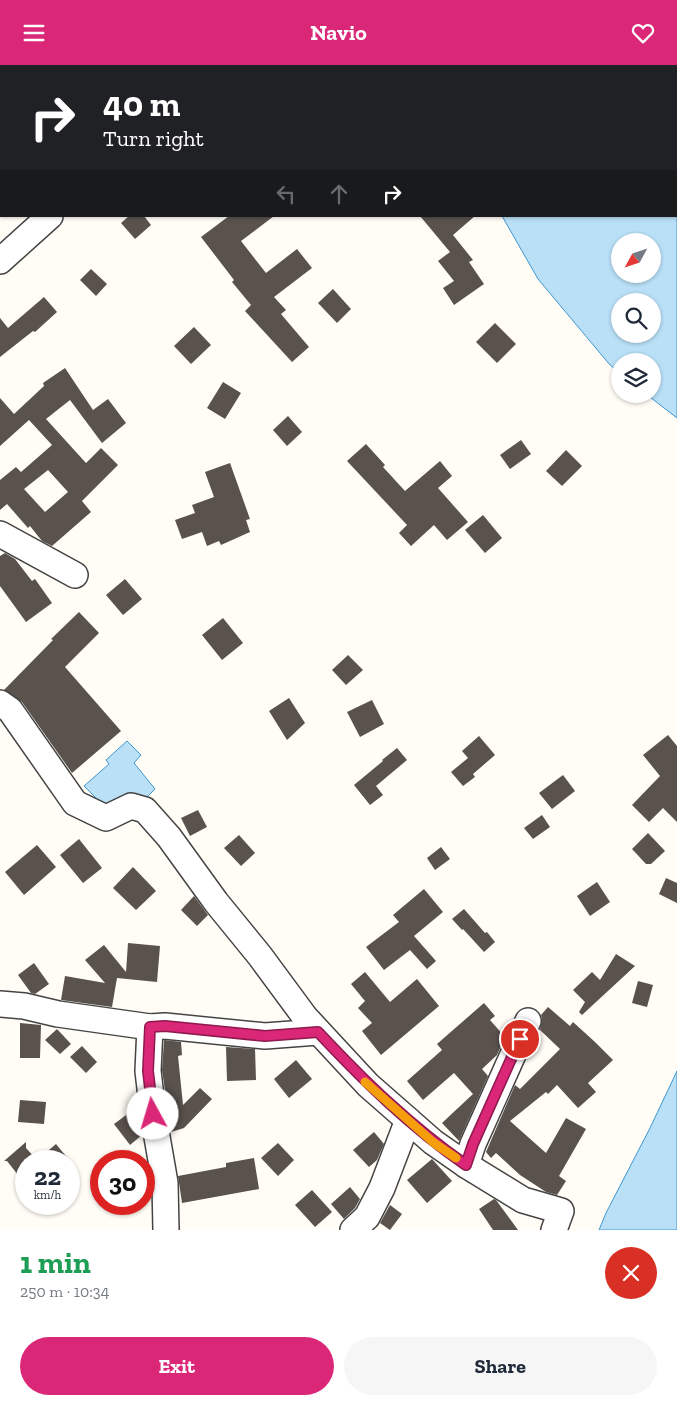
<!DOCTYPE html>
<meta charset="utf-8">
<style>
body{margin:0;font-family:"Zilla Slab",serif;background:#f6f6f7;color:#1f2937;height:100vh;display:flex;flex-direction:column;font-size:19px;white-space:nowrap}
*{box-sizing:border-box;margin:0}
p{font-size:16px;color:#747a83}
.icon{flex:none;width:28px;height:28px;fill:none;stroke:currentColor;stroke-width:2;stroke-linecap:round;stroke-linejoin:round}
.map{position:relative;height:1165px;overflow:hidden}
.sheet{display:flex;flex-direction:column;background:#fff;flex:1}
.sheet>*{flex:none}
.guide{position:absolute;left:0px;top:0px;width:678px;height:152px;box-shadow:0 1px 4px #0004;background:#202124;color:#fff;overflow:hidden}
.needle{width:32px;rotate:230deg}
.buttons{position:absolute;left:611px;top:168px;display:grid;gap:10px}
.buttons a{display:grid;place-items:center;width:50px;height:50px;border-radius:50%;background:#fff;box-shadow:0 1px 4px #0004;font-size:25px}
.speed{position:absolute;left:15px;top:1085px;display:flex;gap:10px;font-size:25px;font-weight:700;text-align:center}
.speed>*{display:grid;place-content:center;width:65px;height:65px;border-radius:50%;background:#fff;box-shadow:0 1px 4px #0004;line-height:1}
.speed small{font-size:12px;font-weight:400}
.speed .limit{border:8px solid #d22;background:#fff;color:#111}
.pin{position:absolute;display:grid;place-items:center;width:42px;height:42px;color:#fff;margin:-21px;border:2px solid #fff;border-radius:50%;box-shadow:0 1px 5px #0007}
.me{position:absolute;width:55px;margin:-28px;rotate:354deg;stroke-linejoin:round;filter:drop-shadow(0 0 4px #0008)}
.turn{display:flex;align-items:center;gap:18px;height:105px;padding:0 20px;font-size:22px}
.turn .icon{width:65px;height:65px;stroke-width:2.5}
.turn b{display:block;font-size:35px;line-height:42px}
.lanes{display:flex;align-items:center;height:48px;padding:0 20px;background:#0003;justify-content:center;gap:25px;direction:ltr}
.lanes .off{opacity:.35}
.round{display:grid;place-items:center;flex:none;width:52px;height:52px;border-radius:26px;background:#f6f6f7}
.headline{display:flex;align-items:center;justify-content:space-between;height:85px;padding:0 20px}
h1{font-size:30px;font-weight:700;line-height:38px;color:#1e9e55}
.primary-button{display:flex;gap:10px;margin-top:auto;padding:10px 20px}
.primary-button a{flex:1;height:58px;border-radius:30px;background:#db2777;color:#fff;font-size:20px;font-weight:700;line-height:58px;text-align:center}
.primary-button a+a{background:#f6f6f7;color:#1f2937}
header{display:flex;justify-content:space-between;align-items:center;height:65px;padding:0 20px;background:#db2777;color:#fff;font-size:22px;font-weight:700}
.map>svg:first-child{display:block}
.water{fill:#b9e0f7;stroke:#3f96cf;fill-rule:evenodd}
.building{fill:#5a524d;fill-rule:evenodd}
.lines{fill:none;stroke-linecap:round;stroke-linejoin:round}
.minor-casing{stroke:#444;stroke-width:28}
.minor{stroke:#fff;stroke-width:25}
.route-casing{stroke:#8e194d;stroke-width:12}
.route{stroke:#db2777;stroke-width:9}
.slow{stroke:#f59e0b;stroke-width:9}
</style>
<header><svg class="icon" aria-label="menu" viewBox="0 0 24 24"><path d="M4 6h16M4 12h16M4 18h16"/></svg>Navio<svg class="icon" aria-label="heart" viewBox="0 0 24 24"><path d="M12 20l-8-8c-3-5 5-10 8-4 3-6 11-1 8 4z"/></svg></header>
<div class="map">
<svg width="677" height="1165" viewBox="0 0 677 1165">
<rect width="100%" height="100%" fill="#fffdf5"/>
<g class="water">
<path d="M451 0H677V353L646 329H652V296H620V308L610 300 538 214 502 151H676V1ZM620 176H652V209H620ZM620 236H652V269H620Z"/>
<polygon points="127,676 141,690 134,698 155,724 139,740 110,747 84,721 109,699 106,695"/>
<polygon points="677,1006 677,1165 599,1165 606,1148 650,1063"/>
</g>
<g class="building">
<polygon points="129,151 144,151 151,160 135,174 121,158"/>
<polygon points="229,151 274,151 241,176 266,208 297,184 312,203 274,232 286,245 281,249 309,282 292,297 245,246 251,240 232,217 234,215 201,172"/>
<polygon points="420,151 475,151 453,170 473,195 469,197 484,219 454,240 443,223 454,216 438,196 450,187"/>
<polygon points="91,204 107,219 96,231 80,215"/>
<polygon points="333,224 351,244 337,258 318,238"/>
<polygon points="44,232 57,247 35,267 33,266 0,292 0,253 8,263"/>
<polygon points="495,258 516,279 497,298 476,277"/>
<polygon points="194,262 211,280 191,299 174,281"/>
<path d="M65 303 93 345 108 334 126 358 102 378 70 335 46 354 86 398 101 383 118 400 82 436 91 447 52 481 42 476 30 461 28 463 7 439 0 445V415L16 402 21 407 52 380 29 355 0 381V333L14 349 44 321 43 318ZM48 405 68 427 45 447 24 424Z"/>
<polygon points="223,317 241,328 225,354 207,343"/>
<polygon points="288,351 302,367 287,381 273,365"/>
<polygon points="521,375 531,389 510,404 500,390"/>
<polygon points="366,379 385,400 383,402 405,426 440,396 452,411 438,423 468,457 447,475 434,460 411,481 399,468 407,460 347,396"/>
<polygon points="566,385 582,401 562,421 546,406"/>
<polygon points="230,398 250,454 246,455 250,467 221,480 219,476 207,481 202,467 182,474 175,455 195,448 192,440 214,432 205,407"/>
<polygon points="483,450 502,473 485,488 465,465"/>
<polygon points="5,488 15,494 32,516 35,514 52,538 26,557 0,521 0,491"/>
<polygon points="125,514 142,534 123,550 106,530"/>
<polygon points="79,547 99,568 65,602 121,666 72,708 22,637 4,625 53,575 51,574"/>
<polygon points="223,553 243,578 222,595 202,570"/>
<polygon points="348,590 363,605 346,620 332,605"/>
<polygon points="289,633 305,658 287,675 269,646"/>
<polygon points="372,635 384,659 360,672 347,647"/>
<polygon points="668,670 677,681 677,757 663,743 649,757 632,740 660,711 643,690"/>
<polygon points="479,671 495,690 473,709 475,712 463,721 451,707 468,693 462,686"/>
<polygon points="397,683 407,695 376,721 383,730 370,740 354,720 383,696 382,695"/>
<polygon points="563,710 575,726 552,744 539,728"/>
<polygon points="198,745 207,762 190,771 181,753"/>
<polygon points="542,750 550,762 533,774 524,763"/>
<polygon points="648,768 665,786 651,799 646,799 632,784"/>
<polygon points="239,770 255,788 241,801 224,783"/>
<polygon points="79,774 102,803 83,818 60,790"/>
<polygon points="37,780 56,802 24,830 5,807"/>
<polygon points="441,782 450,794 435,805 427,793"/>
<polygon points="133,802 156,826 136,845 113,823"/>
<polygon points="666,813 677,818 677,838 659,829"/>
<polygon points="597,817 610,837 590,851 577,831"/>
<polygon points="424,824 443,847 414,871 436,896 427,904 410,885 384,905 366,882 399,857 393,850"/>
<polygon points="194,831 208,850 197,861 181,845"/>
<polygon points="464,844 485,868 487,867 495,877 484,887 463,864 462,865 452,854"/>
<polygon points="128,878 160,881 157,917 117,913 112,942 61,935 65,911 105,918 85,895 104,880 126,907"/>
<polygon points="616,889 635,901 582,950 579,947 585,937 573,925 592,907 600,915"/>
<polygon points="34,898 49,919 35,929 31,928 18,910"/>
<polygon points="365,907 390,937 417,914 439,941 381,990 362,966 372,958 358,943 365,936 351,919"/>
<polygon points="638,916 653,920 647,942 632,938"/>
<polygon points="484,938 495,951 490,955 505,972 497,990 482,1004 488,1011 459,1076 442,1058 473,1029 454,1008 423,1035 407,1016 442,985 437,979"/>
<polygon points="548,942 570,961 573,957 595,977 613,995 588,1018 596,1027 578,1043 557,1020 548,1029 546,1027 510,1056 546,1088 566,1053 586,1064 559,1111 566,1116 557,1130 546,1127 520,1110 496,1088 491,1093 486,1087 515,1020 520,1024 560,984 540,965 542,955 541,950"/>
<polygon points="20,958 41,960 40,993 20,993"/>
<polygon points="57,964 71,979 60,989 45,975"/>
<polygon points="164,975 181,977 182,990 178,991 183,1040 200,1023 212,1034 184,1063 171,1067 162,1005"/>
<polygon points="82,981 97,997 86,1008 70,992"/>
<polygon points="226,982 255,984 256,1015 227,1016"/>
<polygon points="296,995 312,1014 289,1033 274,1014"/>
<polygon points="20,1035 46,1037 44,1059 18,1057"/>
<polygon points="133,1045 139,1053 142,1070 130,1080 114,1059"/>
<polygon points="374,1067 384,1079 377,1095 369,1102 353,1085"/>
<polygon points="26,1077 26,1083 37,1095 56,1079 70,1096 26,1096 26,1120 7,1096 4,1096"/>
<polygon points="278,1078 294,1095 278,1111 261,1093"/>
<polygon points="254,1093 259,1124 182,1138 178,1111 226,1102 226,1098"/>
<polygon points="432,1094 452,1116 427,1138 407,1115"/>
<polygon points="350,1122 360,1134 355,1143 344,1154 331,1139"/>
<polygon points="312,1125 332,1147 315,1162 295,1140"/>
<polygon points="494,1134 496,1135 518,1165 493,1165 479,1144"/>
<polygon points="390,1140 402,1149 390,1165 380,1158"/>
</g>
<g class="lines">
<g class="minor-casing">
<g id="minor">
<polyline points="219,1 219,0"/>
<polyline points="0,196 50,151"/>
<polyline points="0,469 75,510"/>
<polyline points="0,638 10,645 75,738 106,753 131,741 145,745 169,772 216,837 260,891 305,952 368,1020 433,1077 466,1100 523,1135 561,1146 554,1165"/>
<polyline points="0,939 24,941 58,949 150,962 165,961 265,971 318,967"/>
<polyline points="150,962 148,1006 153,1049 165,1118 166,1165"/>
<polyline points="466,1100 473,1079 528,956"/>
<polyline points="353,1165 367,1152 382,1123 408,1055"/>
</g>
</g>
<use href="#minor" class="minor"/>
</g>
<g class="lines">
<g class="route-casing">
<path id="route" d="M153 1049 148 1006 150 962 165 961 265 971 318 967C364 1016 410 1061 466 1100L473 1079 520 974"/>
</g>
<use href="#route" class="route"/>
<polyline class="slow" points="365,1017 434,1078 456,1093"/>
</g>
</svg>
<div class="buttons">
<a><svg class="needle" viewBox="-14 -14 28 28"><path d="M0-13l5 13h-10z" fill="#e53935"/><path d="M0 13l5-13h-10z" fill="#747a83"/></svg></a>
<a><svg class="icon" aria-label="search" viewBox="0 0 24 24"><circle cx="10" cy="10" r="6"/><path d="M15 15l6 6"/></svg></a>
<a><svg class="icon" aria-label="layers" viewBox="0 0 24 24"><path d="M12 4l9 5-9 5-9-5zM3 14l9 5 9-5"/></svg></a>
</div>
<div class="speed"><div>22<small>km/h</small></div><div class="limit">30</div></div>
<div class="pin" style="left:520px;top:974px;background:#d93025"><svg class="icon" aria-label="arrive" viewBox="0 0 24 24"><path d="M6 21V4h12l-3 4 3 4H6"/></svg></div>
<svg class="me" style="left:153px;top:1049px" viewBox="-20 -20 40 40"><circle r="19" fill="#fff"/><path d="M0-13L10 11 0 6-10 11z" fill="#db2777"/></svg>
<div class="guide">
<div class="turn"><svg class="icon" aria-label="right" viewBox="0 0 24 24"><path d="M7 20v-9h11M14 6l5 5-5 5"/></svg><div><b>40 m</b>Turn right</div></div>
<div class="lanes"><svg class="icon off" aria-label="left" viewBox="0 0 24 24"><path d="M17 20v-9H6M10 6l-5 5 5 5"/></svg><svg class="icon off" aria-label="ahead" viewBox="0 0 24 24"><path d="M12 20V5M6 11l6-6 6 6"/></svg><svg class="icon" aria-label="right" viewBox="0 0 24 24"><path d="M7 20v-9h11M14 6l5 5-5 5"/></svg></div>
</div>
</div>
<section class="sheet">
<div class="headline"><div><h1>1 min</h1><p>250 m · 10:34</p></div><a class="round" style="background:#d93025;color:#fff"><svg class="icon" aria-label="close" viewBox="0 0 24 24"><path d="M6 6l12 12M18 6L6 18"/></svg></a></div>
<div class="primary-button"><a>Exit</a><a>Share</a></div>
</section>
